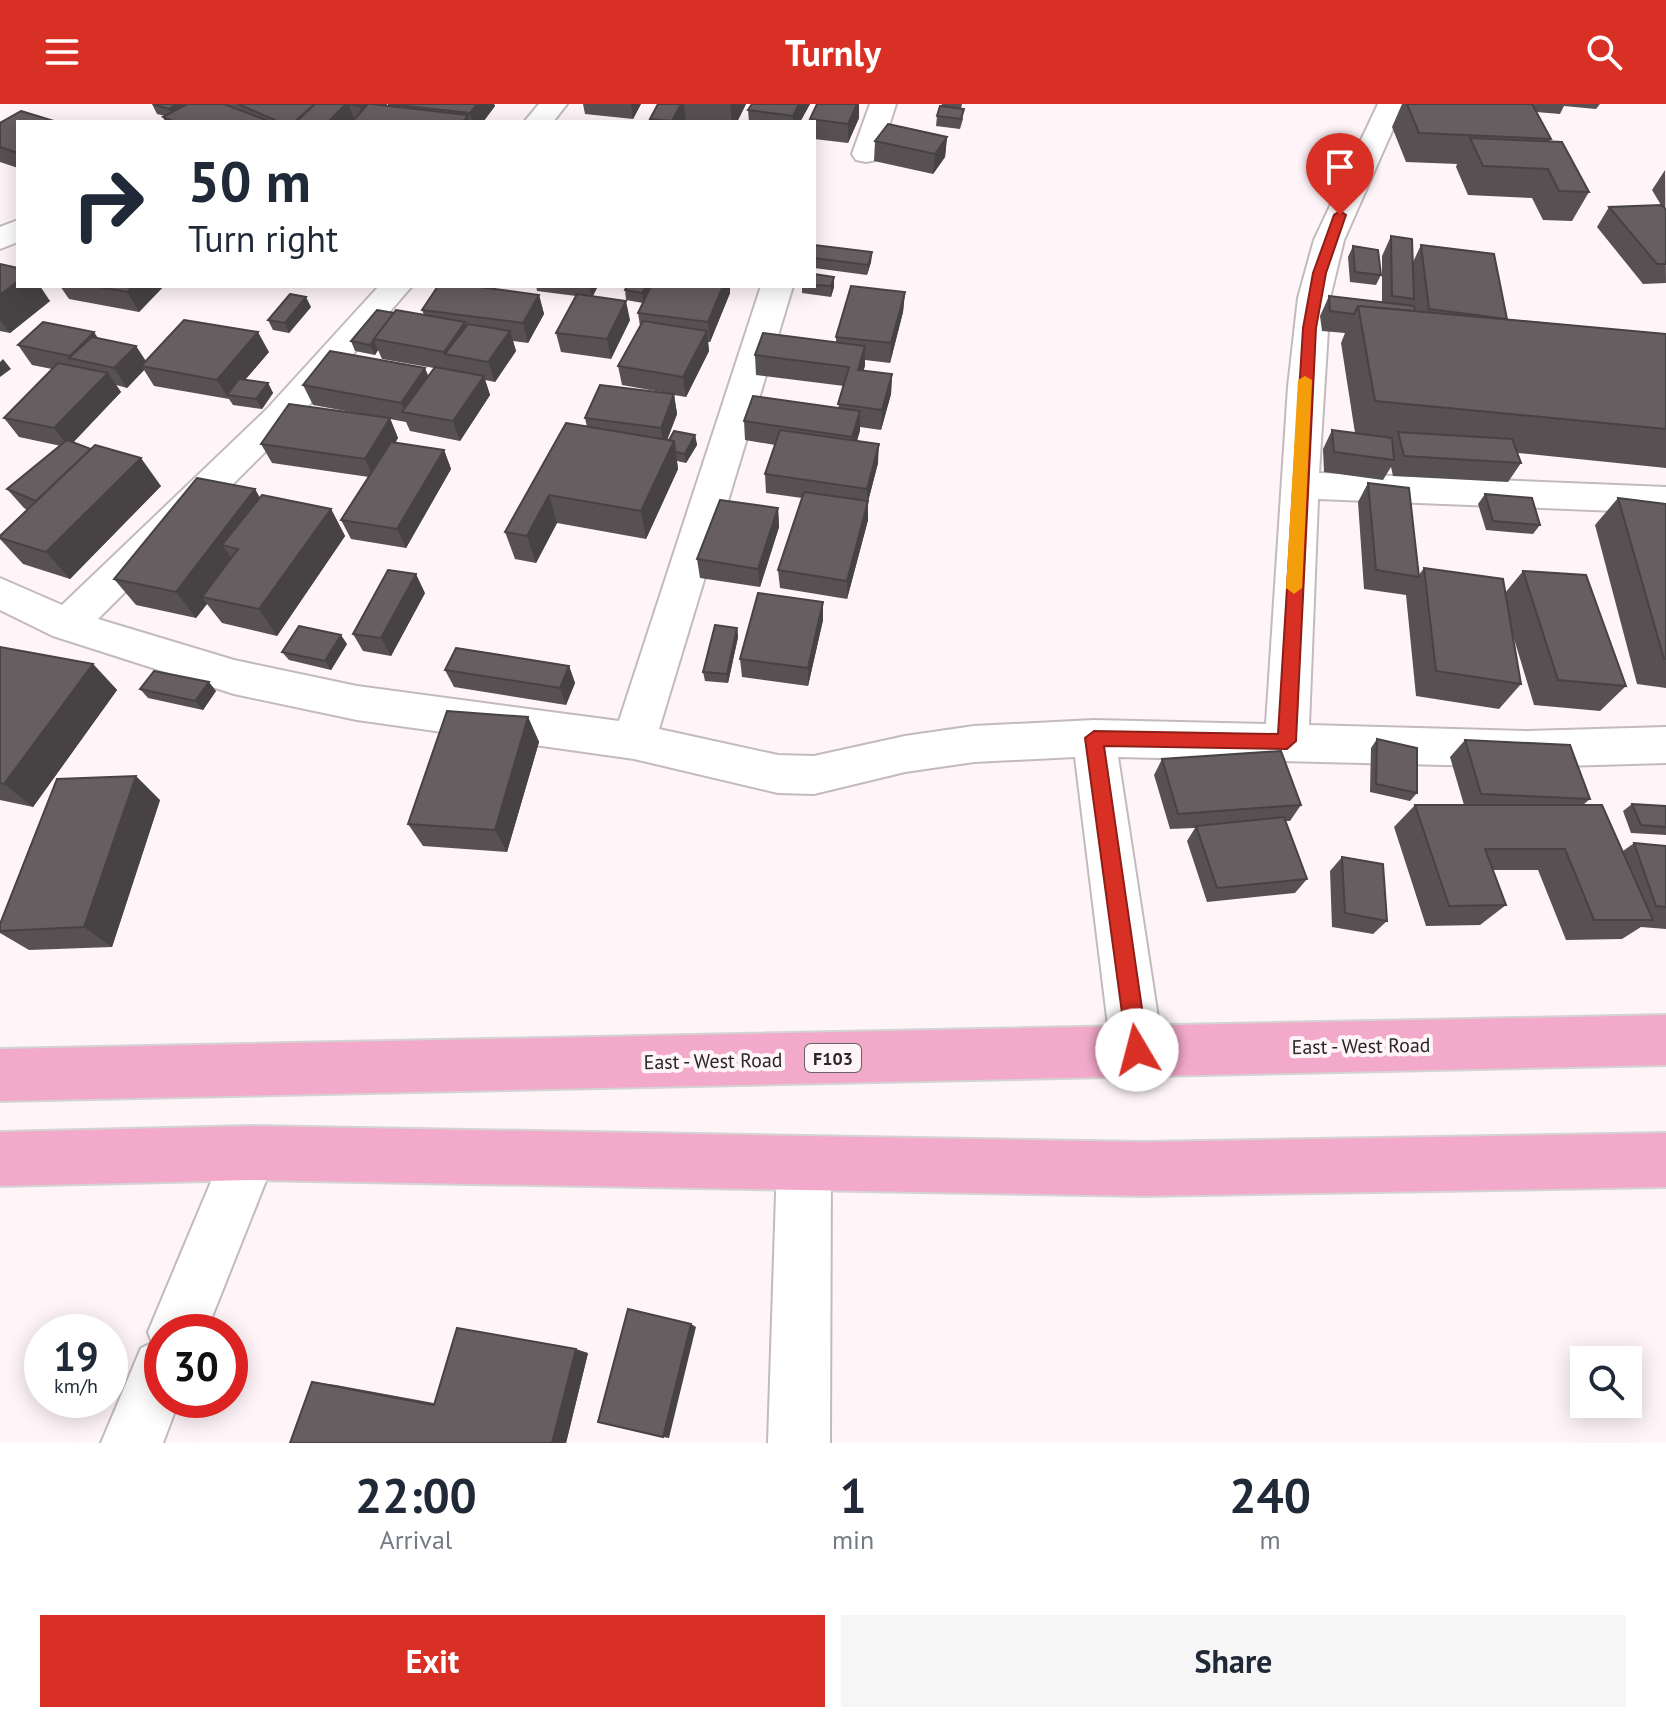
<!DOCTYPE html>
<style>
body{margin:0;font-family:"PT Sans",sans-serif;background:#f6f6f7;color:#1f2937;height:100vh;display:flex;flex-direction:column;font-size:30px;white-space:nowrap}
*{box-sizing:border-box;margin:0}
p{font-size:26px;color:#747a83}
.icon{flex:none;width:44px;height:44px;fill:none;stroke:currentColor;stroke-width:2;stroke-linecap:round;stroke-linejoin:round}
.map{position:relative;height:1339px;overflow:hidden}
.drawer{display:flex;flex-direction:column;background:#fff;flex:1}
.drawer>*{flex:none}
.guide{position:absolute;left:16px;top:16px;width:800px;height:168px;border-radius:0px;box-shadow:0 4px 20px #0003;background:#fff;color:#1f2937;overflow:hidden}
.controls{position:absolute;left:1570px;top:1242px;display:grid;gap:16px}
.controls a{display:grid;place-items:center;width:72px;height:72px;border-radius:0px;background:#fff;box-shadow:0 4px 20px #0003;font-size:40px}
.speed{position:absolute;left:24px;top:1210px;display:flex;gap:16px;font-size:40px;font-weight:700;text-align:center}
.speed>*{display:grid;place-content:center;width:104px;height:104px;border-radius:50%;background:#fff;box-shadow:0 4px 20px #0003;line-height:1}
.speed small{font-size:20px;font-weight:400}
.speed .limit{border:12px solid #d22;background:#fff;color:#111}
.pin{position:absolute;display:grid;place-items:center;width:68px;height:68px;color:#fff;margin:-82px -34px;border-radius:50% 50% 50% 0;rotate:-45deg;box-shadow:0 0 8px #0007}
.pin .icon{rotate:45deg}
.me{position:absolute;width:88px;margin:-44px;rotate:352deg;stroke-linejoin:round;filter:drop-shadow(0 0 6px #0008)}
.turn{display:flex;align-items:center;gap:28px;height:168px;padding:0 40px;font-size:36px}
.turn .icon{width:104px;height:104px;stroke-width:2.5}
.turn b{display:block;font-size:56px;line-height:68px}
.eta{display:flex;justify-content:space-evenly;align-items:center;height:136px;text-align:center}
.eta b{font-size:48px;font-weight:700;line-height:56px}
.button{display:flex;gap:16px;margin-top:auto;padding:16px 40px}
.button a{flex:1;height:92px;border-radius:0px;background:#d93025;color:#fff;font-size:32px;font-weight:700;line-height:92px;text-align:center}
.button a+a{background:#f6f6f7;color:#1f2937}
header{display:flex;justify-content:space-between;align-items:center;height:104px;padding:0 40px;background:#d93025;color:#fff;font-size:36px;font-weight:700}
.map>svg:first-child{display:block}
.lines{fill:none;stroke-linecap:round;stroke-linejoin:round}
.minor-casing{stroke:#c3babd;stroke-width:4}
.major-casing{stroke:#d4d4d4;stroke-width:4}
.minor{fill:#fff;fill-rule:evenodd}
.major{fill:#f3a9ca;fill-rule:evenodd}
.wall{fill:#585153}
.shaded-wall{fill:#474244}
.building{fill:#665e61;stroke:#474244;stroke-width:2}
.route{fill:#d93025;stroke:#8d1f18;stroke-width:2}
.slow{fill:#f59e0b}
.labels{text-anchor:middle;dominant-baseline:central;stroke-width:8;stroke-linejoin:round;paint-order:stroke}
.shield{fill:#fff5f9;stroke:#696466;stroke-width:2}
.shield-label{font-size:18px;font-weight:bold;fill:#292627}
.street-label{font-size:20px;fill:#292627;stroke:#fff5f9}
</style>
<header><svg class="icon" aria-label="menu" viewBox="0 0 24 24"><path d="M4 6h16M4 12h16M4 18h16"/></svg>Turnly<svg class="icon" aria-label="search" viewBox="0 0 24 24"><circle cx="10" cy="10" r="6"/><path d="M15 15l6 6"/></svg></header>
<div class="map">
<svg width="1666" height="1339" viewBox="0 0 1666 1339">
<rect width="100%" height="100%" fill="#fff5f9"/>
<g class="lines">
<g class="minor-casing">
<g id="minor">
<polygon points="539,0 567,0 553,18 524,18"/>
<polygon points="870,0 896,0 880,50 876,56 866,58 856,56 852,50"/>
<polygon points="1378,0 1404,0 1344,136 1330,194 1319,369 1666,383 1666,409 1318,395 1309,621 1527,627 1666,623 1666,659 1527,663 1118,653 1163,946 1155,964 1137,971 1119,964 1111,946 1075,653 974,658 905,668 814,690 778,689 634,655 357,616 234,590 53,532 0,506 0,474 62,501 266,306 379,182 412,182 291,322 98,515 234,556 357,582 619,617 761,182 793,182 659,625 778,651 814,652 905,632 974,622 1094,616 1266,620 1288,283 1298,194 1314,136"/>
<polygon points="18,116 18,138 0,145 0,123"/>
<polygon points="250,1022 269,1030 277,1049 206,1228 162,1228 162,1296 179,1296 163,1339 101,1339 141,1244 152,1239 148,1228 231,1030"/>
<polygon points="804,1032 823,1040 831,1059 830,1339 768,1339 777,1059 785,1040"/>
</g>
</g>
<g class="major-casing">
<g id="major">
<polygon points="1666,911 1666,961 0,997 0,945"/>
<polygon points="250,1022 1144,1038 1666,1029 1666,1083 1144,1092 250,1076 0,1082 0,1028"/>
</g>
</g>
<use href="#minor" class="minor"/>
<use href="#major" class="major"/>
</g>
<g class="wall">
<polygon points="152,0 387,0 386,2 388,2 388,0 494,0 495,2 483,18 165,18 163,13 165,12 157,10"/>
<polygon points="583,0 641,0 633,15 585,10"/>
<polygon points="658,0 746,0 737,18 650,18 650,15"/>
<polygon points="810,0 800,18 749,18 748,6"/>
<polygon points="817,0 859,0 859,14 848,39 814,35 814,18 810,18 810,15"/>
<polygon points="942,0 962,0 961,5 963,15 960,25 936,22 937,12"/>
<polygon points="1402,0 1600,0 1596,5 1564,2 1560,10 1536,8 1551,35 1550,37 1589,88 1572,117 1543,116 1532,94 1468,91 1456,63 1457,60 1406,58 1392,23"/>
<polygon points="18,18 18,64 0,58 0,19"/>
<polygon points="947,33 945,53 933,70 874,57 875,37"/>
<polygon points="1665,66 1666,179 1643,180 1597,123 1609,103 1661,101 1652,86"/>
<polygon points="1391,132 1413,158 1421,141 1507,215 1666,230 1666,364 1518,349 1521,359 1508,378 1393,372 1391,363 1383,376 1324,368 1323,345 1332,326 1355,329 1341,239 1345,229 1322,227 1320,212 1329,192 1382,198 1382,152"/>
<polygon points="814,141 872,148 871,158 867,171 814,164"/>
<polygon points="1353,142 1381,171 1376,181 1350,178 1348,153"/>
<polygon points="0,160 50,197 10,229 0,227"/>
<polygon points="814,170 834,183 831,193 802,189 802,182 814,182"/>
<polygon points="60,182 164,182 139,208 69,195"/>
<polygon points="536,182 598,182 592,192 630,216 611,255 561,248 556,229 576,192 537,187"/>
<polygon points="625,186 730,189 710,238 708,238 709,247 686,293 674,291 677,310 667,336 695,331 697,341 686,359 677,357 678,365 646,435 557,419 536,459 515,455 505,428 587,323 585,314 667,289 622,281 618,262 640,222 638,209 643,199 626,196"/>
<polygon points="905,188 903,208 890,259 865,256 863,267 892,270 891,290 881,326 860,323 857,337 878,359 868,397 868,416 847,495 780,484 778,466 802,394 766,389 765,370 775,341 745,336 744,317 838,304 844,282 756,271 755,251 836,238 836,233"/>
<polygon points="539,191 544,210 528,239 513,237 516,247 495,278 485,276 490,291 460,337 410,327 406,318 390,315 398,334 395,339 444,346 451,365 406,444 351,435 341,416 369,373 272,359 261,340 384,314 313,301 303,281 428,272 434,264 382,255 378,246 375,251 355,247 351,237 394,209 424,211 422,206"/>
<polygon points="311,203 289,229 273,226 268,216"/>
<polygon points="98,234 136,242 146,257 269,248 245,276 268,279 273,289 262,305 233,301 229,295 154,282 144,266 127,284 116,281 121,288 73,338 161,382 70,475 23,460 0,435 0,432 27,406 24,404 7,385 61,342 19,333 4,314 52,265 32,261 18,241"/>
<polygon points="1368,379 1418,472 1424,464 1505,489 1523,467 1626,582 1600,607 1534,601 1512,528 1521,580 1499,605 1416,592 1406,491 1364,485 1358,398"/>
<polygon points="255,385 259,393 331,405 345,432 277,532 222,519 207,500 196,514 136,501 114,475"/>
<polygon points="1485,390 1540,421 1533,430 1486,426 1478,400"/>
<polygon points="1618,394 1666,400 1666,584 1637,580 1595,421"/>
<polygon points="778,404 779,423 760,483 700,474 697,455"/>
<polygon points="425,489 391,552 363,547 353,530"/>
<polygon points="823,498 823,516 808,582 742,573 740,555"/>
<polygon points="737,524 738,533 728,579 705,577 703,568"/>
<polygon points="347,540 331,566 289,556 282,548"/>
<polygon points="0,543 93,560 117,586 33,703 0,696"/>
<polygon points="569,562 575,579 566,601 454,583 445,566"/>
<polygon points="140,585 216,587 203,606 148,594"/>
<polygon points="528,613 539,638 507,748 423,742 408,720"/>
<polygon points="1377,635 1417,689 1410,697 1370,688 1371,644"/>
<polygon points="1465,636 1590,695 1583,701 1623,747 1634,739 1666,742 1666,825 1641,823 1622,835 1566,836 1538,766 1493,766 1506,801 1480,821 1426,822 1394,723 1415,701 1464,701 1450,653"/>
<polygon points="1162,655 1301,701 1290,717 1285,717 1307,775 1295,789 1207,798 1187,737 1195,724 1170,725 1154,671"/>
<polygon points="160,696 112,843 29,846 0,829 0,820"/>
<polygon points="1632,700 1666,702 1666,731 1631,729 1623,707"/>
<polygon points="1342,753 1387,817 1373,830 1332,823 1330,767"/>
<polygon points="588,1249 566,1339 290,1339 312,1278 336,1281 434,1299"/>
</g>
<g class="shaded-wall">
<polygon points="177,0 197,0 174,15 169,5"/>
<polygon points="342,0 350,0 349,1 355,18 331,18 330,16"/>
<polygon points="362,0 387,0 370,18 365,18 359,2"/>
<polygon points="477,0 494,0 495,2 483,18 472,18 470,9"/>
<polygon points="631,0 641,0 633,15"/>
<polygon points="681,0 684,0 686,18 672,18"/>
<polygon points="730,0 746,0 737,18 732,18"/>
<polygon points="799,0 810,0 800,18 793,18 793,12"/>
<polygon points="857,0 859,0 859,14 848,39 848,20"/>
<polygon points="468,11 470,18 463,18"/>
<polygon points="947,33 945,53 933,70 935,50"/>
<polygon points="872,148 871,158 867,171 868,161"/>
<polygon points="834,173 834,183 831,193 831,182"/>
<polygon points="18,177 18,182 40,182 50,197 10,229 0,216 0,191"/>
<polygon points="133,182 164,182 139,208 127,188"/>
<polygon points="589,182 598,182 592,194"/>
<polygon points="647,182 651,182 644,199 642,189"/>
<polygon points="723,182 730,182 730,189 710,238 708,218"/>
<polygon points="905,188 903,208 890,259 891,239"/>
<polygon points="539,191 544,210 528,239 523,219"/>
<polygon points="306,193 311,203 289,229 285,219"/>
<polygon points="626,197 630,216 611,255 607,235"/>
<polygon points="465,218 472,238 445,250 451,267 444,248"/>
<polygon points="510,227 516,247 495,278 488,258"/>
<polygon points="707,227 709,247 686,293 683,273"/>
<polygon points="94,228 107,248 72,255 70,252"/>
<polygon points="258,228 269,248 232,291 227,291 229,295 217,276"/>
<polygon points="374,236 378,246 375,251 370,241"/>
<polygon points="136,242 148,262 141,262 144,266 127,284 114,264"/>
<polygon points="865,242 865,262 858,285 858,266"/>
<polygon points="3,255 11,265 0,273 0,258"/>
<polygon points="425,264 433,283 405,308 401,299"/>
<polygon points="108,269 121,288 69,343 54,324"/>
<polygon points="892,270 891,290 881,326 882,306"/>
<polygon points="484,272 490,291 460,337 453,317"/>
<polygon points="268,279 273,289 262,305 256,295"/>
<polygon points="674,290 677,310 664,344 661,324"/>
<polygon points="860,307 860,327 852,353 852,333"/>
<polygon points="390,314 398,334 374,374 365,355"/>
<polygon points="695,331 697,341 686,359 685,350"/>
<polygon points="674,337 678,365 646,435 641,407"/>
<polygon points="879,340 878,359 868,398 868,416 847,495 847,477 867,403 867,385"/>
<polygon points="444,346 451,365 406,444 397,425"/>
<polygon points="141,354 161,382 70,475 46,448"/>
<polygon points="255,385 271,413 238,445 222,441 236,461 202,493 207,500 196,514 176,488"/>
<polygon points="549,391 557,419 536,459 527,432"/>
<polygon points="778,404 779,423 760,483 758,465"/>
<polygon points="331,405 345,432 277,532 259,505"/>
<polygon points="416,470 425,489 391,552 381,534"/>
<polygon points="823,498 823,516 808,582 808,564"/>
<polygon points="737,524 738,533 728,579 727,570"/>
<polygon points="341,531 347,540 331,566 325,557"/>
<polygon points="93,560 117,586 33,703 4,680"/>
<polygon points="569,562 575,579 566,601 560,584"/>
<polygon points="209,578 216,587 203,606 195,597"/>
<polygon points="528,613 539,638 507,748 495,726"/>
<polygon points="136,672 160,696 112,843 84,823"/>
<polygon points="691,1220 696,1223 669,1334 663,1333"/>
<polygon points="576,1245 588,1249 566,1339 552,1339"/>
</g>
<g class="building">
<polygon points="153,0 177,0 169,5"/>
<polygon points="187,0 224,0 271,18 175,18 163,13"/>
<polygon points="238,0 315,0 294,18 279,18"/>
<polygon points="315,0 346,0 330,16 336,17 336,18 296,18"/>
<polygon points="348,0 362,0 359,2"/>
<polygon points="368,0 371,0 468,11 463,18 353,17"/>
<polygon points="388,0 477,0 470,9"/>
<polygon points="658,0 681,0 672,17 650,15"/>
<polygon points="752,0 799,0 793,12 748,6"/>
<polygon points="817,0 857,0 848,20 810,15"/>
<polygon points="1407,0 1532,0 1551,35 1419,29"/>
<polygon points="940,2 964,5 961,15 937,12"/>
<polygon points="21,7 57,18 18,18 18,49 0,43 0,19"/>
<polygon points="888,20 947,33 935,50 875,37"/>
<polygon points="1470,34 1562,38 1589,88 1559,87 1548,65 1483,62"/>
<polygon points="1662,101 1666,106 1666,160 1657,160 1609,103"/>
<polygon points="1391,132 1412,135 1414,195 1392,192"/>
<polygon points="814,141 872,148 868,161 814,154"/>
<polygon points="1421,141 1494,150 1507,215 1429,205"/>
<polygon points="1353,142 1378,146 1381,171 1355,168"/>
<polygon points="0,160 18,164 18,177 0,191"/>
<polygon points="814,170 834,173 831,182 814,181"/>
<polygon points="93,182 133,182 127,188"/>
<polygon points="438,182 472,182 539,191 523,219 422,206"/>
<polygon points="627,182 647,182 642,189 625,186"/>
<polygon points="651,182 723,182 708,218 638,209"/>
<polygon points="851,182 905,188 891,239 836,233"/>
<polygon points="290,190 306,193 285,219 268,216"/>
<polygon points="577,190 626,197 607,235 556,229"/>
<polygon points="1329,192 1414,202 1415,207 1358,202 1354,210 1330,207"/>
<polygon points="1358,202 1666,230 1666,325 1375,297"/>
<polygon points="377,206 394,209 374,235 375,235 370,241 351,237"/>
<polygon points="396,206 465,218 444,248 374,235"/>
<polygon points="184,216 258,228 217,276 141,262"/>
<polygon points="643,217 707,227 683,273 618,262"/>
<polygon points="43,218 94,228 70,252 18,241"/>
<polygon points="468,220 510,227 488,258 445,250"/>
<polygon points="763,229 865,242 858,266 892,270 882,306 838,300 849,263 755,251"/>
<polygon points="92,233 136,242 114,264 69,254"/>
<polygon points="330,247 425,264 401,299 303,281"/>
<polygon points="58,259 108,269 54,324 4,314"/>
<polygon points="435,263 484,272 453,317 402,308"/>
<polygon points="239,275 268,279 256,295 227,291"/>
<polygon points="600,281 674,290 661,324 585,314"/>
<polygon points="753,292 860,307 852,333 744,317"/>
<polygon points="289,300 390,314 365,355 261,340"/>
<polygon points="566,319 674,337 641,407 549,391 527,432 505,428"/>
<polygon points="780,326 879,340 867,385 765,370"/>
<polygon points="1332,326 1392,334 1394,356 1334,348"/>
<polygon points="674,327 695,331 685,350 675,348 674,337 669,336"/>
<polygon points="1398,328 1512,335 1521,359 1404,352"/>
<polygon points="67,336 91,345 36,397 7,385"/>
<polygon points="391,338 444,346 397,425 341,416"/>
<polygon points="95,341 141,354 46,448 0,434 0,432"/>
<polygon points="197,374 255,385 176,488 114,475"/>
<polygon points="1368,379 1409,384 1419,473 1376,466"/>
<polygon points="804,388 868,397 847,477 778,466"/>
<polygon points="1485,390 1532,394 1540,421 1493,417"/>
<polygon points="262,391 331,405 259,505 202,493 238,445 222,441"/>
<polygon points="1618,394 1666,400 1666,555 1664,555"/>
<polygon points="720,396 778,404 758,465 697,455"/>
<polygon points="1424,464 1503,475 1521,580 1436,567"/>
<polygon points="388,466 416,470 381,534 353,530"/>
<polygon points="1523,467 1586,471 1626,582 1558,576"/>
<polygon points="758,489 823,498 808,564 740,555"/>
<polygon points="715,521 737,524 727,570 703,568"/>
<polygon points="299,522 341,531 325,557 282,548"/>
<polygon points="0,543 93,560 4,680 0,679"/>
<polygon points="456,544 569,562 560,584 445,566"/>
<polygon points="154,567 209,578 195,597 140,585"/>
<polygon points="447,607 528,613 495,726 408,720"/>
<polygon points="1377,635 1417,644 1417,689 1376,680"/>
<polygon points="1465,636 1570,641 1590,695 1481,690"/>
<polygon points="1281,647 1301,701 1178,710 1162,655"/>
<polygon points="136,672 84,823 0,827 0,820 57,675"/>
<polygon points="1632,700 1666,702 1666,723 1641,721"/>
<polygon points="1415,701 1602,701 1653,816 1594,816 1565,745 1485,745 1506,801 1449,802"/>
<polygon points="1284,713 1307,775 1217,784 1196,722"/>
<polygon points="1634,739 1666,742 1666,803 1656,802"/>
<polygon points="1342,753 1383,760 1387,817 1345,809"/>
<polygon points="628,1205 691,1220 663,1333 598,1318"/>
<polygon points="457,1224 576,1245 552,1339 290,1339 312,1278 434,1301"/>
</g>
<polygon class="route" points="1340,107 1346,111 1326,169 1316,224 1296,637 1287,645 1104,642 1148,946 1145,953 1137,956 1130,953 1127,946 1085,634 1094,627 1278,630 1303,224 1313,169 1334,111"/>
<polygon class="slow" points="1305,272 1312,276 1302,484 1294,490 1286,484 1298,276"/>
<g class="labels">
<rect class="shield" x="805" y="940" width="56" height="28" rx="6"/>
<g class="shield-label">
<text x="833" y="954">F103</text>
</g>
<g class="street-label">
<text transform="translate(1361 942) rotate(-1)">East - West Road</text>
<text transform="translate(713 957) rotate(-1)">East - West Road</text>
</g>
</g>
</svg>
<div class="controls">
<a><svg class="icon" aria-label="search" viewBox="0 0 24 24"><circle cx="10" cy="10" r="6"/><path d="M15 15l6 6"/></svg></a>
</div>
<div class="speed"><div>19<small>km/h</small></div><div class="limit">30</div></div>
<div class="pin" style="left:1340px;top:111px;background:#d93025"><svg class="icon" aria-label="arrive" viewBox="0 0 24 24"><path d="M6 21V4h12l-3 4 3 4H6"/></svg></div>
<svg class="me" style="left:1137px;top:946px" viewBox="-20 -20 40 40"><circle r="19" fill="#fff"/><path d="M0-13L10 11 0 6-10 11z" fill="#d93025"/></svg>
<div class="guide">
<div class="turn"><svg class="icon" aria-label="right" viewBox="0 0 24 24"><path d="M7 20v-9h11M14 6l5 5-5 5"/></svg><div><b>50 m</b>Turn right</div></div>
</div>
</div>
<section class="drawer">
<div class="eta">
<div><b>22:00</b><p>Arrival</p></div>
<div><b>1</b><p>min</p></div>
<div><b>240</b><p>m</p></div>
</div>
<div class="button"><a>Exit</a><a>Share</a></div>
</section>
